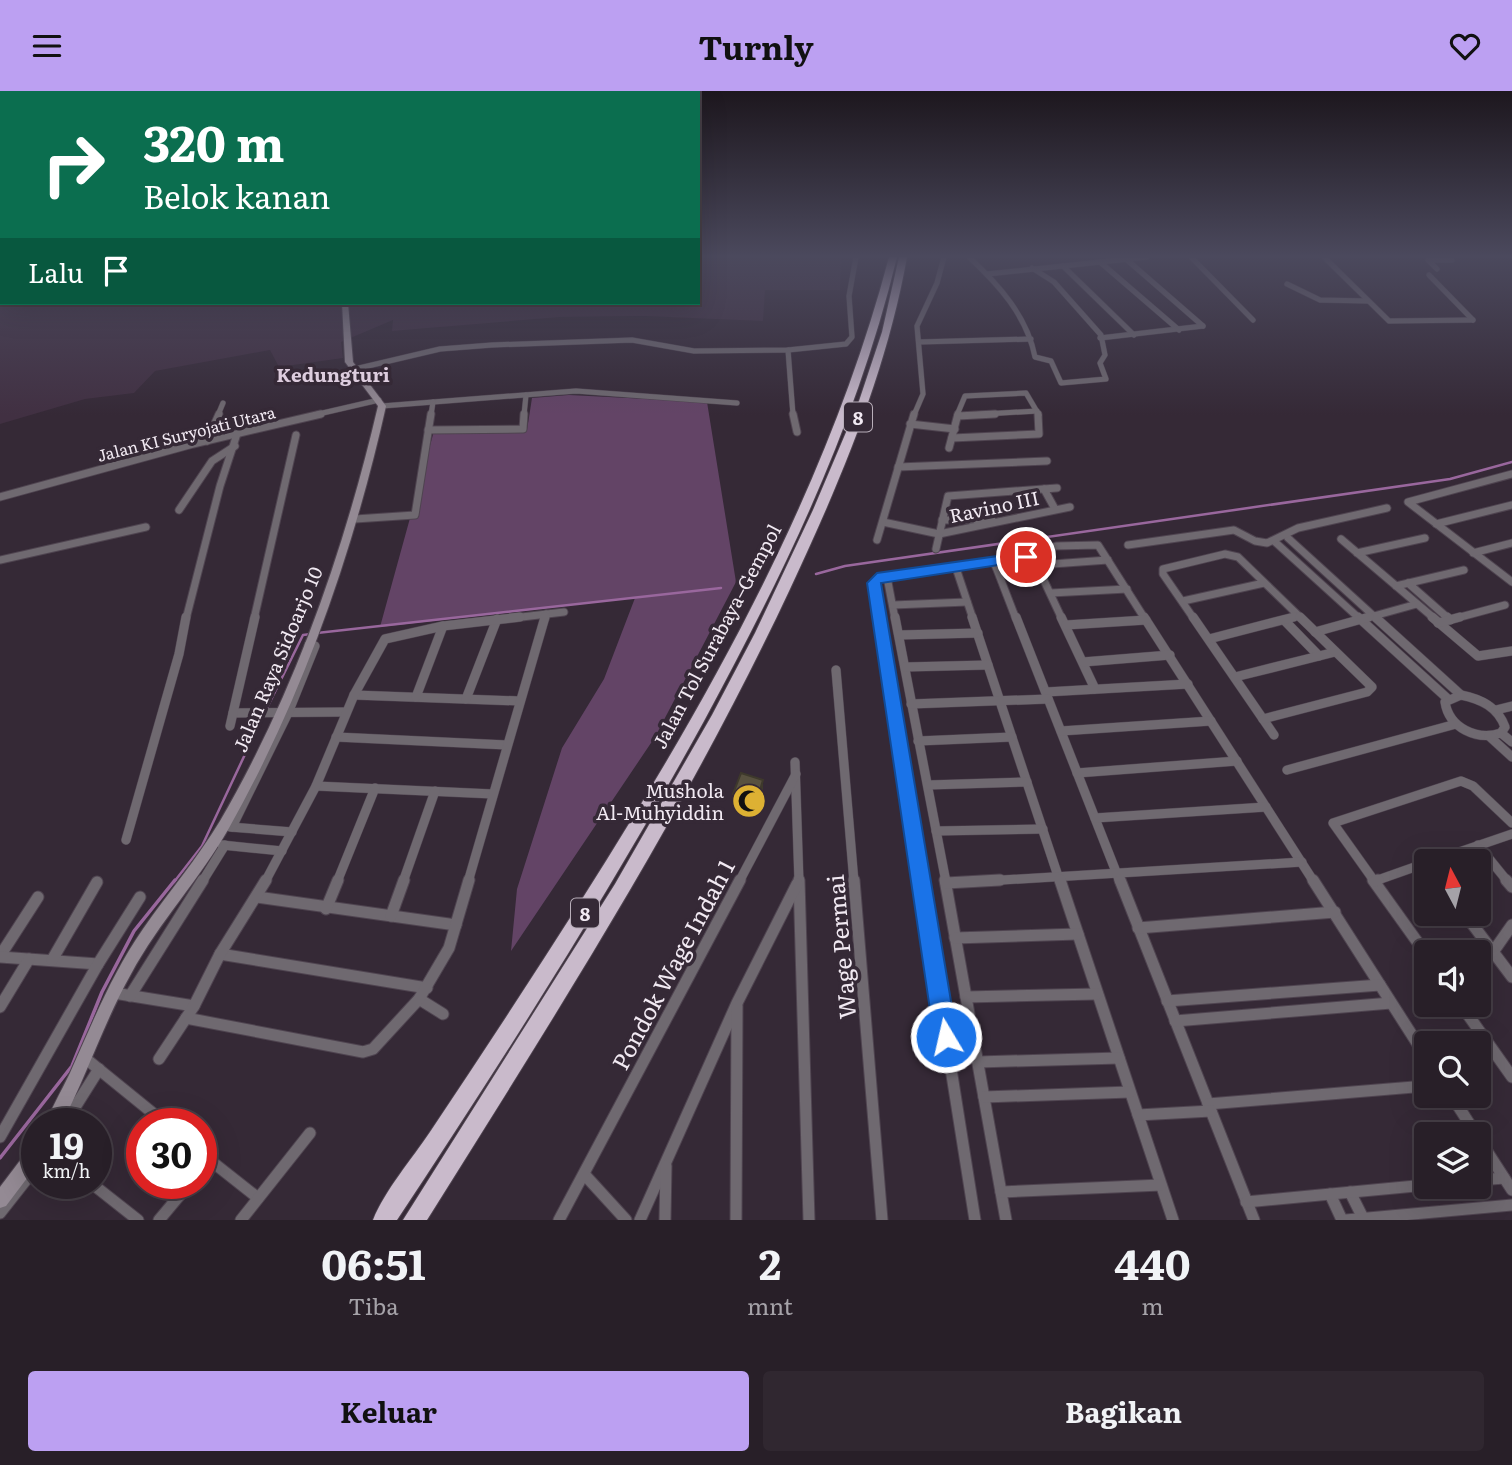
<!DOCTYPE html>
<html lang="id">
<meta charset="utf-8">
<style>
body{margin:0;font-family:Literata,serif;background:#302730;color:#f1f3f6;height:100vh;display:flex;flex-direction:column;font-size:26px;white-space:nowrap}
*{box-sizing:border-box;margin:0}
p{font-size:23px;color:#a5a2a8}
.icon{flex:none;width:38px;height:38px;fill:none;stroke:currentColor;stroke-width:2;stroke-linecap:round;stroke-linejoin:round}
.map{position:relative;height:1129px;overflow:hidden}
.drawer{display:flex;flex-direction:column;background:#281f28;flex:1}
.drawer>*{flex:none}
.top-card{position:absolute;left:0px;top:0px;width:700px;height:214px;box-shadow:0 7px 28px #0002,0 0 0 2px #443d45;background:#0b6e4f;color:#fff;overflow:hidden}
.needle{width:46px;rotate:353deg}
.buttons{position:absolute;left:1414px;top:758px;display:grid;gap:14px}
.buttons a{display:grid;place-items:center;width:77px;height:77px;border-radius:7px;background:#281f28;box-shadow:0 7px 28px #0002,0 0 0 2px #443d45;font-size:35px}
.speed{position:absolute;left:21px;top:1017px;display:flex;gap:14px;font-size:35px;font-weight:700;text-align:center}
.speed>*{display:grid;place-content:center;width:91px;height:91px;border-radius:50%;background:#281f28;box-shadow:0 7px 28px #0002,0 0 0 2px #443d45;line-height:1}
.speed small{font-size:18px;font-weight:400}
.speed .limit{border:10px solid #d22;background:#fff;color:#111}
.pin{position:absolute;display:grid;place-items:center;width:60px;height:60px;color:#fff;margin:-30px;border:4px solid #fff;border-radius:50%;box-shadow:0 2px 7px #0007}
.me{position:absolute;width:77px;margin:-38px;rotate:351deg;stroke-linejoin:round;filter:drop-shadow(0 0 5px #0008)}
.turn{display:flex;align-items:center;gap:24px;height:147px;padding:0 28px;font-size:32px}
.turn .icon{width:91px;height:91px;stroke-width:2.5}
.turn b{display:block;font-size:49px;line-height:60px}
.then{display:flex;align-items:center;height:66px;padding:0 28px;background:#0003;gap:14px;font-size:26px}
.eta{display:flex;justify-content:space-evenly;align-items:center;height:119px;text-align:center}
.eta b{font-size:42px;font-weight:700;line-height:49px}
.primary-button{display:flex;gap:14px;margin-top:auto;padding:14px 28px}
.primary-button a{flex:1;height:80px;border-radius:7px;background:#bca0f2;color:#111;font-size:28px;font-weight:700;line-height:80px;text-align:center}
.primary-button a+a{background:#302730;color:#f1f3f6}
header{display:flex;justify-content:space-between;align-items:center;height:91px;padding:0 28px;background:#bca0f2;color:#111;font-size:32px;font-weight:700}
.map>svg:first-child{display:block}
.built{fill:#413042}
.green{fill:#634466}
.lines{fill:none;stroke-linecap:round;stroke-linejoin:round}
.stream-far1{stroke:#99679d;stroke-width:2.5}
.stream{stroke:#99679d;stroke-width:3.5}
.street-far3-casing{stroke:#4f4450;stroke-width:6}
.street-far2-casing{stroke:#4f4450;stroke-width:9}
.street-far1-casing{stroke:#4f4450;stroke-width:10}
.street-casing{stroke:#4f4450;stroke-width:13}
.secondary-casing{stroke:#4f4450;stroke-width:2}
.highway-casing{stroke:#4f4450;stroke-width:2}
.street-far3{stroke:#6f6970;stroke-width:5}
.street-far2{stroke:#6f6970;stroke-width:7}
.street-far1{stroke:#6f6970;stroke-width:9}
.street{stroke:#6f6970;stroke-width:11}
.secondary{fill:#948a94;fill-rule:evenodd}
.highway{fill:#c9bacb;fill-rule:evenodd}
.wall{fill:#4c4636}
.shaded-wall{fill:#3e392c}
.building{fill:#58513f;stroke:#3e392c;stroke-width:2}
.route{fill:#1a73e8;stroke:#114b97;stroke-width:2}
.labels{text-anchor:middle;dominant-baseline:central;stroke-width:7;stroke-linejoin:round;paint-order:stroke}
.far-street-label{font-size:16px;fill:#f1e9f2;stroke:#352936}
.shield{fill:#352936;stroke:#b9afba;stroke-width:2}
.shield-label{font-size:18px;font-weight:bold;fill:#f1e9f2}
.far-quarter-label{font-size:19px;font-weight:bold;fill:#ddcdde;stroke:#352936}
.street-label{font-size:19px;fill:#f1e9f2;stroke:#352936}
.poi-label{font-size:19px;fill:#f1e9f2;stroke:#352936;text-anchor:end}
.near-street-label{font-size:23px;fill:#f1e9f2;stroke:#352936}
</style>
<header><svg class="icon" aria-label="menu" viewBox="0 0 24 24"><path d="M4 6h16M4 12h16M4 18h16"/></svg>Turnly<svg class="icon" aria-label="heart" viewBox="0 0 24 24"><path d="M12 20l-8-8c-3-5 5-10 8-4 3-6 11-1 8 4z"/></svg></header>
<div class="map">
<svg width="1512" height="1129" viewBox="0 0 1512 1129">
<rect width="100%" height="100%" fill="#352936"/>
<polygon class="built" points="698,166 841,166 840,199 765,199 763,230 644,225 560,226 392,240 393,229 341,251 343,267 279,276 270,259 155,280 134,302 85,308 0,333 0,176 2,212 698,212"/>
<polygon class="green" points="569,304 707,311 736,491 655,646 511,860 517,798 562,657 604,588 635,507 380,536 434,340 527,339 532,307"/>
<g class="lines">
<g class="stream-far1">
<polyline points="816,483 845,475 1450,388 1512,371"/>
<polyline points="317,542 721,497"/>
<polyline points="266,619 303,544 311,543"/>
<polyline points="174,791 202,755 263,625"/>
</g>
<polyline class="stream" points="0,1067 72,975 102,901 134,840 175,789"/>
<g class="street-far3-casing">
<g id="street-far3">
<path d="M969 166C999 194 1027 225 1035 266L1051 270 1061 292 1106 288 1100 272 1105 264 1101 244 1054 191 1032 177"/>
<polyline points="1191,166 1253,229"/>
<polyline points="1324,166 1389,230 1473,229"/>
<polyline points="1126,168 1203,235"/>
<polyline points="1100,171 1179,239"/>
<polyline points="1063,175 1134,244"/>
<polyline points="1437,178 1428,169 1452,169 1449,166"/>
<polyline points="987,183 1147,166"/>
<polyline points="1429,184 1473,229"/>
<polyline points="1287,193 1320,209 1368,210"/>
<polyline points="1100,247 1203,235"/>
<polyline points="919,251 1031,248"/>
<polyline points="788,259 793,324"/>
<polyline points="355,278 440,258 492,254 632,249 694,260 788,259 846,253 852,246 849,205 856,166"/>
<polyline points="382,315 576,300 737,312"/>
<polyline points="218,324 223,312"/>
<polyline points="314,324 379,309"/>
<polyline points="431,324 433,311"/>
<polyline points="524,324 526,304"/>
<polyline points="914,324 923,303 917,235 937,192 944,166"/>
<polyline points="957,324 965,305 1026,302 1039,324"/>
<polyline points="968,324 1037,320"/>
</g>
</g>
<g class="street-far2-casing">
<g id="street-far2">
<polyline points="793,323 797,341"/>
<polyline points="958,325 995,323"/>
<polyline points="910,333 955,338"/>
<polyline points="428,339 523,338 524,323"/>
<polyline points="952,347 1039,343 1038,323"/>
<polyline points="207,350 219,323"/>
<polyline points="949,357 958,323"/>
<polyline points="898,376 1047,370"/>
<polyline points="1512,383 1408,411 1512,491"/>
<polyline points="1044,398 1055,418"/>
<polyline points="0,406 193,353 321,323"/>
<polyline points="179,419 212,370 235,355"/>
<polyline points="355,428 415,424 431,323"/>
<polyline points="942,429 992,429"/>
<polyline points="883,431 939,443 1070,416"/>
<polyline points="1436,433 1512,414"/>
<polyline points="1288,447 1377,528"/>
<polyline points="1341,448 1435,528"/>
<polyline points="877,449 914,323"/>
<polyline points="1274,450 1360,528"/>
<polyline points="1128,454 1234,439 1255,450 1267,452 1298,437 1387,417"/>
<polyline points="936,458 948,405 1057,397"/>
<polyline points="1357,462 1425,447"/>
<polyline points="1473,462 1512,452"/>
<polyline points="1032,464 1062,528"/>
<polyline points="0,469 146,436"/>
<polyline points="994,471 1016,528"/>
<polyline points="1038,474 1108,469"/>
<polyline points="956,477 973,528"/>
<polyline points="887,486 895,528"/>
<polyline points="1408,492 1449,528"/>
<polyline points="1396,495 1464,479"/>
<polyline points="1051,502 1127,498"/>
<polyline points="1183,510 1264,492"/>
<polyline points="893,514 967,511"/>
<polyline points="186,528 220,395 237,343"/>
<polyline points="254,528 296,344"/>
<polyline points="505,528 564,521"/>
<polyline points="545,528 546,523"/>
<polyline points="880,528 874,492 877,487 1026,466 1056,455 1098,454 1145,528"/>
<polyline points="1194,528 1163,483 1163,478 1225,463 1238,466 1302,528"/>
<polyline points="1287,528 1298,525"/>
<polyline points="1363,528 1417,513"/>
<polyline points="1453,528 1505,514"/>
</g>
</g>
<g class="street-far1-casing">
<g id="street-far1">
<polyline points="879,526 921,791"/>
<polyline points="895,526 946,791"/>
<polyline points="972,526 1060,791"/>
<polyline points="1016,526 1120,791"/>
<polyline points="1061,526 1095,598"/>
<polyline points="1144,526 1314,791"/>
<polyline points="1193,526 1263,628"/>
<polyline points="1358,526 1448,608"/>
<polyline points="1375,526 1461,604"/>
<polyline points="1432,526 1478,565 1512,560"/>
<polyline points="1447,526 1450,529"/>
<polyline points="1284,529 1319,565"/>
<polyline points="1438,532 1460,526"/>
<polyline points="1066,534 1146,529"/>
<polyline points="1315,541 1369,526"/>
<polyline points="899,544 978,542"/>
<polyline points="1209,548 1294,526"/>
<polyline points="1083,571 1170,564"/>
<polyline points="905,576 988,574"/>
<polyline points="836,579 854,791"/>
<polyline points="1235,586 1335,561"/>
<polyline points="1046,601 1188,593"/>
<polyline points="354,604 520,610"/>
<path d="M1461 604C1481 608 1498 616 1505 636L1501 642C1477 650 1449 637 1445 611Z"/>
<polyline points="416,606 443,535"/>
<polyline points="466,608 497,528"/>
<polyline points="911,613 1048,608"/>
<polyline points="1496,619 1512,615"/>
<polyline points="233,622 346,621"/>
<polyline points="1263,628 1274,644"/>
<polyline points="1263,628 1367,601 1372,596 1300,526"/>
<polyline points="230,635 255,526"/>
<polyline points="1061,640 1211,630"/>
<polyline points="1501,642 1512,651"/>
<polyline points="1489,645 1512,666"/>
<polyline points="336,646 507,654"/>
<polyline points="918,650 1012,646"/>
<polyline points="795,671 799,791"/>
<polyline points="1287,679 1456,633"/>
<polyline points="1077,682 1237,670"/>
<polyline points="928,694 1027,691"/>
<polyline points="316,695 493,703"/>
<polyline points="1095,727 1266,716"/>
<polyline points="230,736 292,741"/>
<polyline points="232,736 288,622 315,555 309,554"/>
<polyline points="936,740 1043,738"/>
<polyline points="126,749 179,563 186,526"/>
<polyline points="222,754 282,760"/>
<polyline points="1478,754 1508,791"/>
<polyline points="1433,770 1512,743"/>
<polyline points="1375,790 1426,772"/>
<polyline points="202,791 225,754"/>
<polyline points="265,791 316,695 354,604 385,548 443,535 520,526"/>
<polyline points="337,791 375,697"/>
<polyline points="403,791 435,700"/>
<polyline points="468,791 545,526"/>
<polyline points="739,791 796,683"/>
<polyline points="970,791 1302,771"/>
<polyline points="1375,791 1333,732 1461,690 1473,695 1512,732"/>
</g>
</g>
<g class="street-casing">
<g id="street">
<polyline points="799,789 809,1129"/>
<polyline points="854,789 882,1129"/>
<polyline points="921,789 975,1129"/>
<polyline points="945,789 1006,1129"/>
<polyline points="1060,789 1173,1129"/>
<polyline points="1120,789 1254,1129"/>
<polyline points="1313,789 1426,966"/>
<polyline points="1373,789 1426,863"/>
<polyline points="1506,789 1512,796"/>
<polyline points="1375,790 1378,789"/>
<polyline points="946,792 1000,789"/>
<polyline points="257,806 456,834"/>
<polyline points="326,818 338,789"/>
<polyline points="1464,822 1512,886"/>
<polyline points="391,825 404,789"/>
<polyline points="1138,837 1335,821"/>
<polyline points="955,847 1078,843"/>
<polyline points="1493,861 1512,834"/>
<polyline points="220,863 427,897"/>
<polyline points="0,865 38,806"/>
<polyline points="0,866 98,873"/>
<polyline points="52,869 97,791"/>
<polyline points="114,902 194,915"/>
<polyline points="130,905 203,789"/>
<polyline points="966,906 1097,903"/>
<polyline points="419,908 443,923"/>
<polyline points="1167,910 1380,894"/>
<polyline points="1461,914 1512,986"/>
<polyline points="0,916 29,868"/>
<polyline points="186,927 363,961 373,958 419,908 449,857 469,789"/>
<polyline points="1175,930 1391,912"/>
<polyline points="85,967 165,1032"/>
<polyline points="159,968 194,915 220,863 266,789"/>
<polyline points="978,971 1119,967"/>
<polyline points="1451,1004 1476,1043"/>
<polyline points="984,1006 1130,1001"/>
<polyline points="1208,1013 1426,995"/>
<polyline points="1138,1024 1211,1020"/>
<polyline points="65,1032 99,978"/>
<polyline points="0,1046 98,873 140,806"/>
<polyline points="1479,1048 1512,1099"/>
<polyline points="201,1062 258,1107"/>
<polyline points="201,1079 209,1069"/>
<polyline points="584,1083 626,1129"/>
<polyline points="1479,1089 1504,1087"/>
<polyline points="91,1092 138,1129"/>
<polyline points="1001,1101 1161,1094"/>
<polyline points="1350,1101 1364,1129"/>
<polyline points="1330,1103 1342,1129"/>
<polyline points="1246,1111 1426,1094"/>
<polyline points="0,1122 37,1075"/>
<polyline points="159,1129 190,1092"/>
<polyline points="241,1129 310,1042"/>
<polyline points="559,1129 740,789"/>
<polyline points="640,1129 737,912 797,793"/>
<polyline points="665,1129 666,1075"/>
<polyline points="736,1129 737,915"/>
<polyline points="1346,1129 1512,1114"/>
</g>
</g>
<g class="secondary-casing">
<g id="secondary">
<path d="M342 212H348L353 271 386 315C353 462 303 605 229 737 200 788 159 831 131 883 104 931 87 984 62 1032H46C53 1013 65 994 73 975 94 928 113 881 143 838 168 802 197 768 220 730 295 601 344 460 378 315L345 271Z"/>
<polygon points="37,1053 37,1074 6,1115 0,1117 0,1096 31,1055"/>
</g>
</g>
<g class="highway-casing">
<g id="highway">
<path d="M889 166H897C856 335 786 478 704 630 610 801 505 966 397 1129H373C385 1099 412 1068 430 1041 469 983 507 925 545 866 685 649 823 418 889 166Z"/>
<path d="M899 166H907C886 283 840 391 790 498 687 718 556 923 427 1129H403L615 793 712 624 755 542 813 419 858 313 882 241Z"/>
</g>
</g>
<use href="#street-far3" class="street-far3"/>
<use href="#street-far2" class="street-far2"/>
<use href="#street-far1" class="street-far1"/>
<use href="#street" class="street"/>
<use href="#secondary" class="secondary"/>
<use href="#highway" class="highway"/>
</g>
<polygon class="wall" points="733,703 763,703 757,723 734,717"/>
<polygon class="shaded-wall" points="763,689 763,703 757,723 757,709"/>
<polygon class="building" points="741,682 763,689 757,709 733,703"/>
<linearGradient id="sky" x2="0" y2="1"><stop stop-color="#1d171e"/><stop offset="0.51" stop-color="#4b495d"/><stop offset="1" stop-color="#4b495d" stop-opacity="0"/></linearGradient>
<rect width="1512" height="324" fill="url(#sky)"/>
<polygon class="route" points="1026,461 1031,462 1031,469 881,492 957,946 953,954 946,958 938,954 934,946 867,492 877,482"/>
<defs>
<g id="mosque-disc" transform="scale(1.75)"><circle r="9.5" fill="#ddb133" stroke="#352936"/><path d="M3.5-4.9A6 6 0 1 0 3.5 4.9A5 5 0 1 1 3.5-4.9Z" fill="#111"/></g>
</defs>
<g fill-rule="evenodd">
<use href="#mosque-disc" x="749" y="710"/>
</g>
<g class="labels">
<g class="far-street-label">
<text transform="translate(186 342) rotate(-14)">Jalan KI Suryojati Utara</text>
</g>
<g class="shield">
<rect x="844" y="311.5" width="28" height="29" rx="5"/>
<rect x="571" y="807.5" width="28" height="29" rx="5"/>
</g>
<g class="shield-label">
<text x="858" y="326">8</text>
<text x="585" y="822">8</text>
</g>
<g class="far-quarter-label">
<text x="333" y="283">Kedungturi</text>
</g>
<g class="street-label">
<text transform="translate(994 415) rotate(-12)">Ravino III</text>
<text transform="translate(716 545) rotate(-62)">Jalan Tol Surabaya–Gempol</text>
<text transform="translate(277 568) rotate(-67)">Jalan Raya Sidoarjo 10</text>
</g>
<g class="poi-label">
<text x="724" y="699">Mushola<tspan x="724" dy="22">Al-Muhyiddin</tspan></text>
</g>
<g class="near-street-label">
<text transform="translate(840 856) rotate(-95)">Wage Permai</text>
<text transform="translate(672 873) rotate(-62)">Pondok Wage Indah 1</text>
</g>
</g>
</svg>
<div class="buttons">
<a><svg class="needle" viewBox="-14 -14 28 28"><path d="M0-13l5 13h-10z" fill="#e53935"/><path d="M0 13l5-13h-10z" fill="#a5a2a8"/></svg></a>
<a><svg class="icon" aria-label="sound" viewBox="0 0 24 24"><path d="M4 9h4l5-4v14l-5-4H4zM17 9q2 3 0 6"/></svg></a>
<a><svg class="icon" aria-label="search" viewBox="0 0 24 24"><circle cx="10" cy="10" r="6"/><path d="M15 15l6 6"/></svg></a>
<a><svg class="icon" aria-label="layers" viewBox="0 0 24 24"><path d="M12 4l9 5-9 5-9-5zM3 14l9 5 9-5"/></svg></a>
</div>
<div class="speed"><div>19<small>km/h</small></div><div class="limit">30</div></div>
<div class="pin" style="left:1026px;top:466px;background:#d93025"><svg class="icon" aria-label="arrive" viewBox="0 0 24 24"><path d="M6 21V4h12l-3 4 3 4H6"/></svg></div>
<svg class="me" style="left:946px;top:946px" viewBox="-20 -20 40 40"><circle r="17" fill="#1a73e8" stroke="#fff" stroke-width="3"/><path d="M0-11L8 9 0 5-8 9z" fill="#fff"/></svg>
<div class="top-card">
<div class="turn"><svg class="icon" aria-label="right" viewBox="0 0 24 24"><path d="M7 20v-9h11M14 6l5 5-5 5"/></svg><div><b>320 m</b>Belok kanan</div></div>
<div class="then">Lalu<svg class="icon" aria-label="arrive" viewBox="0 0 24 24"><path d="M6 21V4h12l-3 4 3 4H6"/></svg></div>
</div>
</div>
<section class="drawer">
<div class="eta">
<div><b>06:51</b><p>Tiba</p></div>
<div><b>2</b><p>mnt</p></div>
<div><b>440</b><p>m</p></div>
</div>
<div class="primary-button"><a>Keluar</a><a>Bagikan</a></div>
</section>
